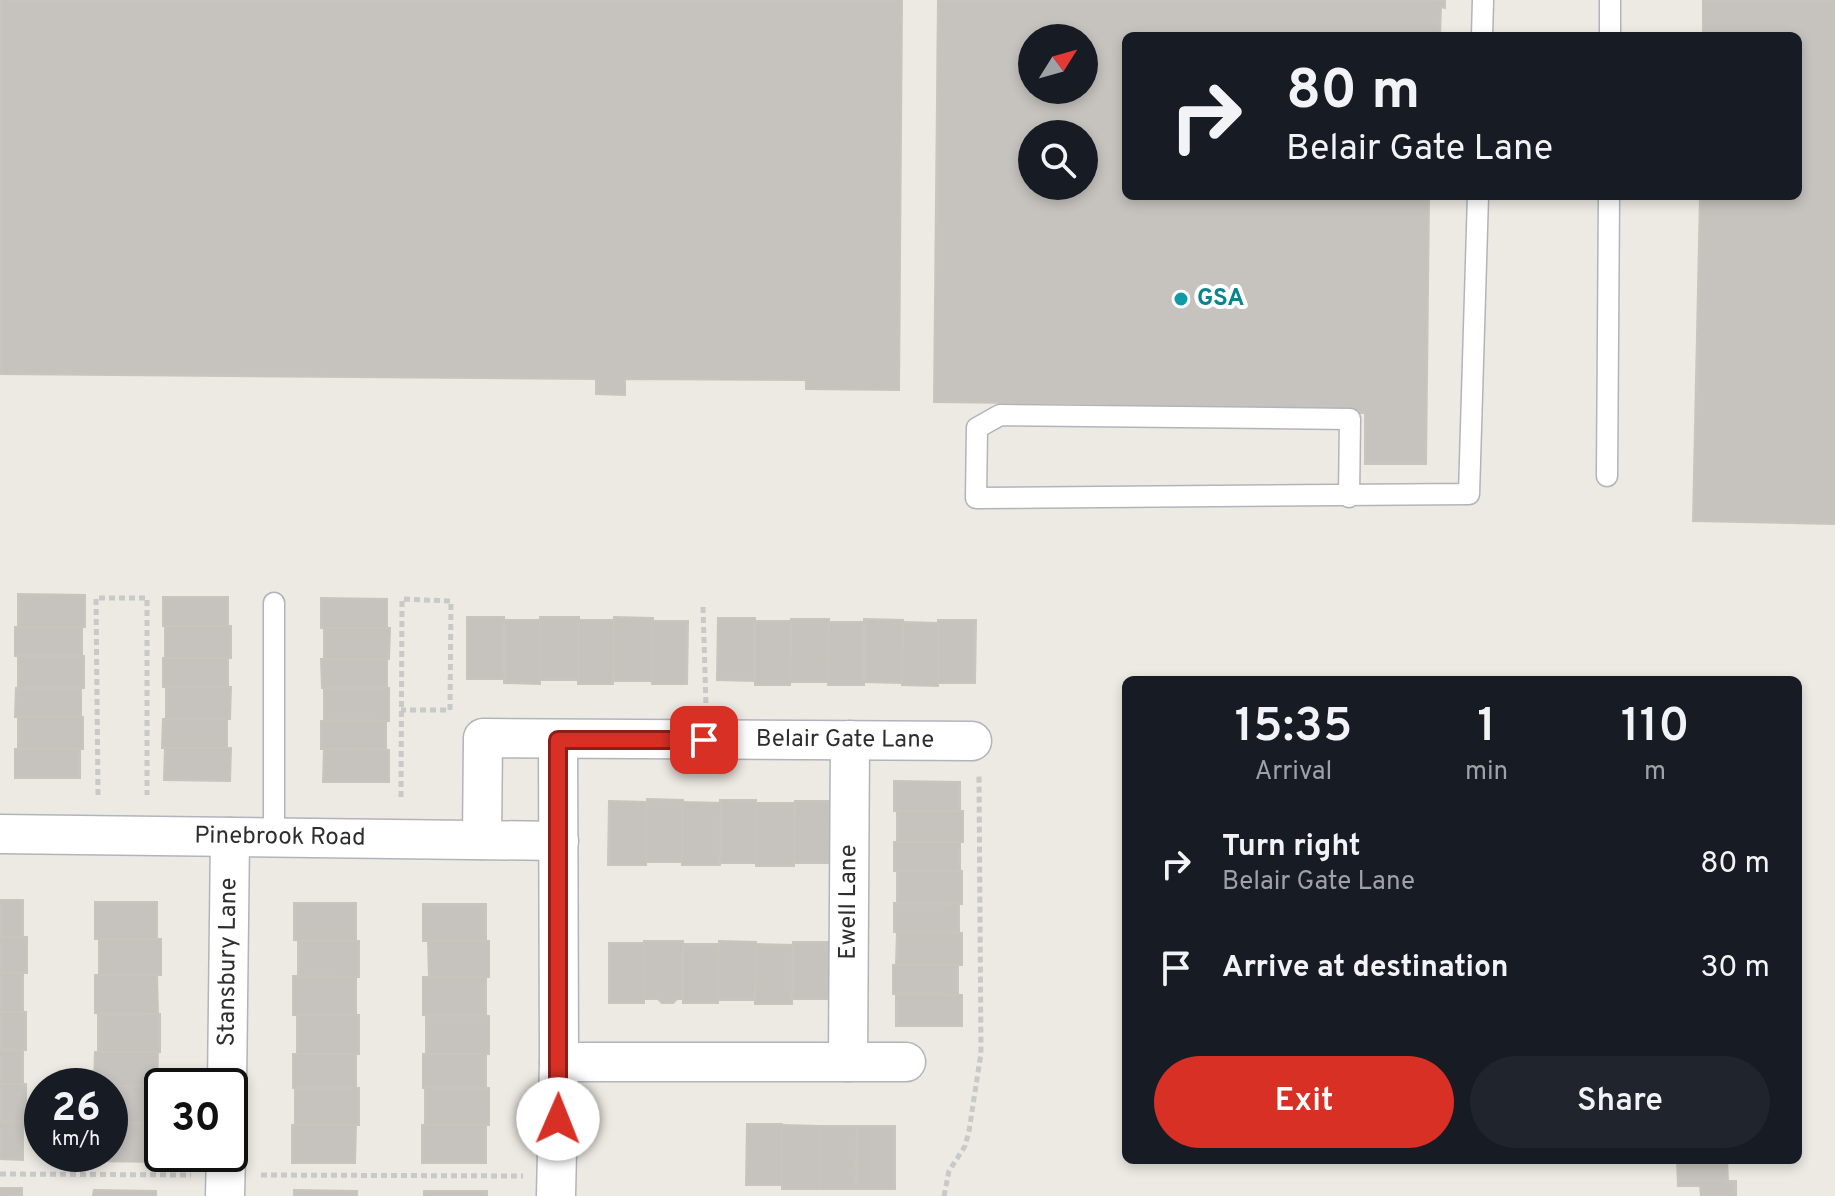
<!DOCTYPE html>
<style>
body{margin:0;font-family:Overpass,sans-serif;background:#20242c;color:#f1f3f6;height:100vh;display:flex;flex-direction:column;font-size:30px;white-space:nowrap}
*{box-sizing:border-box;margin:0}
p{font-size:26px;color:#9ea1a6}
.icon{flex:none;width:44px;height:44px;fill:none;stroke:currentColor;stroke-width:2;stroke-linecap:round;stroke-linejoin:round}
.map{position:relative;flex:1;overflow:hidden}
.side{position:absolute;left:1122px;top:676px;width:680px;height:488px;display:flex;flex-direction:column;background:#171b24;border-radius:12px;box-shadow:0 4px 12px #0003}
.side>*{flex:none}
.banner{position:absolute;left:1122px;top:32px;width:680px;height:168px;border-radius:12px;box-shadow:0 4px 12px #0003;background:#171b24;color:#f1f3f6;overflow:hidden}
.needle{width:52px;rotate:53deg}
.controls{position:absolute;left:1018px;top:24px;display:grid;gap:16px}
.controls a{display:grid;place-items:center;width:80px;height:80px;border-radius:50%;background:#171b24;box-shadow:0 4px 12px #0003;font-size:40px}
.speed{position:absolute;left:24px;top:1068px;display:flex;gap:16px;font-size:40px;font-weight:700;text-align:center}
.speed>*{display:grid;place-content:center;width:104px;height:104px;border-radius:50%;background:#171b24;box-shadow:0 4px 12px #0003;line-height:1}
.speed small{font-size:20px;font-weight:400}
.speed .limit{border:4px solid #111;border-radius:12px;background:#fff;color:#111}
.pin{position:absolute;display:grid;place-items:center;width:68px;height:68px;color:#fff;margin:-34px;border-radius:16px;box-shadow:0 4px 12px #0006}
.me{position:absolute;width:88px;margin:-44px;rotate:1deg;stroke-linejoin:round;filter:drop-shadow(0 0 6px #0008)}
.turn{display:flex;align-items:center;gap:28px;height:168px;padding:0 32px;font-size:36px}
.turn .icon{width:104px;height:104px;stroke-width:2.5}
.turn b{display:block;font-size:56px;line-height:68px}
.eta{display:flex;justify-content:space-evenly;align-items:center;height:136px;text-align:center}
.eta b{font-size:48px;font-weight:600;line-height:56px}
.primary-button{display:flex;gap:16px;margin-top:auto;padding:16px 32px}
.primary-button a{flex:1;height:92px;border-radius:48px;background:#d93025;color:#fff;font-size:32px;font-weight:600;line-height:92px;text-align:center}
.primary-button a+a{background:#20242c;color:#f1f3f6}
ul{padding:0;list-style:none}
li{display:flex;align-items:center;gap:24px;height:104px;padding:0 32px}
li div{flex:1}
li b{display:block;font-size:30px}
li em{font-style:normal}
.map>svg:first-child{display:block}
.building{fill:#c6c3be;stroke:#c9c5bc;stroke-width:2;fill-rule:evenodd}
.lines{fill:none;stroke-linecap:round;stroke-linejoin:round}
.service-casing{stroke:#b3b3bc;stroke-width:23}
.minor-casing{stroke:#b3b3bc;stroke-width:41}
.path{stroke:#c9c9c9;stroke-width:5;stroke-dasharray:6 4;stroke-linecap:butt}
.service{stroke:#fff;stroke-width:20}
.minor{stroke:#fff;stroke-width:38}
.route-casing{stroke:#8d1f18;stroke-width:20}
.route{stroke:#d93025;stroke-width:14}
.culture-dot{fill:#0f9aa8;stroke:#fff;stroke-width:3}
.labels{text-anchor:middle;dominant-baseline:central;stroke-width:8;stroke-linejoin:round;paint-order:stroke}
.culture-label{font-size:24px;font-weight:bold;fill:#0d838f;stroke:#fff;text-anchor:start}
.street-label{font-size:24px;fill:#2e2e2e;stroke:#fff}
</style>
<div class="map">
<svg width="1835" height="1196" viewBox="0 0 1835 1196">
<rect width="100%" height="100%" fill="#ede9e3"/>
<g class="building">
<polygon points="0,0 902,0 899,390 806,389 806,380 625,379 625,395 596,394 596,379 0,374"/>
<path d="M938 0H1445V8L1441 7 1440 36H1126V196H1429L1426 464H1365V413L1106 410 1107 404 934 402ZM1032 38H1084V90H1032ZM1032 134H1084V186H1032Z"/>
<polygon points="1703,0 1835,0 1835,524 1693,521 1700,196 1798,196 1798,36 1703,36"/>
<polygon points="18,594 85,595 85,627 18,627"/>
<rect x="163" y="597" width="65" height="29"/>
<polygon points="321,598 387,599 387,628 321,628"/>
<rect x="467" y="617" width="37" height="62"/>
<polygon points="540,617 579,617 578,680 540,680"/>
<polygon points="614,617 653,618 652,681 614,681"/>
<polygon points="718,618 755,618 755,681 717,680"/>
<polygon points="791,619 829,619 828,682 790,682"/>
<polygon points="864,619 903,620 902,683 864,682"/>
<polygon points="504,620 540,620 540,684 504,683"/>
<polygon points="578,620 614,620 613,684 578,684"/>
<polygon points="938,620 976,620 975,683 938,683"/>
<polygon points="652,621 688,621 687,684 652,684"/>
<polygon points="755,621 791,621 790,685 755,685"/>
<polygon points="829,622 864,622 864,685 828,685"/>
<polygon points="903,622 938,623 938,686 902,685"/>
<rect x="165" y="626" width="66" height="32"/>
<rect x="15" y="627" width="67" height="29"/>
<polygon points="324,628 390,628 389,659 324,659"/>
<rect x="18" y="656" width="66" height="32"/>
<rect x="163" y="658" width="65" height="29"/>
<polygon points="321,659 387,659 387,688 322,688"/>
<polygon points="166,687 231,687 230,719 166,719"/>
<polygon points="16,688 81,688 81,717 15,717"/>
<polygon points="324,688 389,688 389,721 324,720"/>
<rect x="18" y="717" width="65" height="32"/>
<polygon points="163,719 227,719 227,748 162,748"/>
<rect x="321" y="721" width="65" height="28"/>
<polygon points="165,748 231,748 230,781 164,780"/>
<rect x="15" y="749" width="65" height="29"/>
<polygon points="324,749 389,750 389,782 323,782"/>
<polygon points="894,781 960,782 960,811 894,811"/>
<polygon points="647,799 683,800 682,862 646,862"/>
<rect x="720" y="800" width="36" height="63"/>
<polygon points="609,801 646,802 646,865 608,865"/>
<polygon points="795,801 831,801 830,863 794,863"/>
<polygon points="682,802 721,803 720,865 682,865"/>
<rect x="756" y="803" width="38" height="63"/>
<rect x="897" y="811" width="66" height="31"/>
<rect x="894" y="842" width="66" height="29"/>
<polygon points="897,871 962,871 962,904 897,903"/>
<rect x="0" y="900" width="23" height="37"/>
<rect x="95" y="902" width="62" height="37"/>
<polygon points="294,903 356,903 356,941 294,940"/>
<polygon points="894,903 959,904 959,932 894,932"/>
<rect x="423" y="904" width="63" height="37"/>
<polygon points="897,932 962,933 962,965 896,965"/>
<rect x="0" y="937" width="27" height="36"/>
<rect x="99" y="939" width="62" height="36"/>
<rect x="298" y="941" width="61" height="36"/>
<polygon points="428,941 489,941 489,977 429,977"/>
<polygon points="644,941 683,941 683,999 677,999 673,1003 662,1003 658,999 644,999"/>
<polygon points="719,941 756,942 755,1000 718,1000"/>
<polygon points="793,942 830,942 829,999 792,999"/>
<rect x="609" y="943" width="35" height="60"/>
<rect x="683" y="944" width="35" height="59"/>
<polygon points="756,944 793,945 792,1004 755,1004"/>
<polygon points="893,965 958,965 958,995 893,994"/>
<rect x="0" y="973" width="23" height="39"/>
<polygon points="95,975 157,975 158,1014 95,1013"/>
<polygon points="293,976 356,977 356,1015 293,1015"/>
<rect x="423" y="977" width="63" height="38"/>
<polygon points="896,994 962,995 962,1026 896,1026"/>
<rect x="0" y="1012" width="26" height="38"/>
<rect x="98" y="1014" width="62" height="38"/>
<rect x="297" y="1015" width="62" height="39"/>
<polygon points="426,1015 489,1016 489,1054 426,1054"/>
<polygon points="0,1050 23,1051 23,1085 0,1084"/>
<polygon points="95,1052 158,1052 157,1086 94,1086"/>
<rect x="293" y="1054" width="63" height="34"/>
<rect x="423" y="1054" width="63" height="34"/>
<polygon points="0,1084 26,1084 26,1121 0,1122"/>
<polygon points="110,1086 160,1087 160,1123 110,1123"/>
<rect x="295" y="1088" width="64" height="37"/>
<rect x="425" y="1088" width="64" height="37"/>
<polygon points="0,1122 23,1122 23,1160 0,1159"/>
<polygon points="110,1123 157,1124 157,1162 93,1161 93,1154 110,1154"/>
<polygon points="747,1124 782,1124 782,1185 746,1185"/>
<polygon points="292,1125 356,1125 355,1163 292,1163"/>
<rect x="422" y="1125" width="64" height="38"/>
<polygon points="782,1125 820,1126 820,1189 782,1189"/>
<polygon points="820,1126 857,1126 856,1189 820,1189"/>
<polygon points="857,1126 895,1126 895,1189 856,1189"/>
<polygon points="1677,1160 1727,1160 1728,1181 1736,1181 1736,1196 1701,1196 1700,1186 1678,1186"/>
<rect x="0" y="1188" width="22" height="8"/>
<polygon points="94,1190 156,1191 156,1196 93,1196"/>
<polygon points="294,1190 357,1191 357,1196 294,1196"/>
<rect x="424" y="1191" width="63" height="5"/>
</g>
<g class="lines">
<g class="service-casing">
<g id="service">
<polyline points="1482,36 1483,0"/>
<polyline points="1610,36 1610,0"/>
<polyline points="1607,476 1609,196"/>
<polyline points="1349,497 1350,419 1000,415 977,428 976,498 1469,494 1478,196"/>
<polyline points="274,603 274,837"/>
</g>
</g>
<g class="minor-casing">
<g id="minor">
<path id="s1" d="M0 834 559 841"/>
<path id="s2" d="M482 840 483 738 972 741"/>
<polyline points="559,1062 906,1062"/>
<path id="s3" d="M848 1062 850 740"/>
<path id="s4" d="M227 1086 230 837"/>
<polyline points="225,1196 226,1154"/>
<polyline points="556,1196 559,1062 558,740"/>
</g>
</g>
<g class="path">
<polyline points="703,607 706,706"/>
<polyline points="98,795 96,598 147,598 147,795"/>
<polyline points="401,797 402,599 451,601 450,710 401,710"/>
<polyline points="0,1174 191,1175"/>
<polyline points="261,1175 523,1176"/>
<polyline points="944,1196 949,1171 965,1146 969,1131 981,1053 979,775"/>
</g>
<use href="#service" class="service"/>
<use href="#minor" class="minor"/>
</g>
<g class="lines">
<g class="route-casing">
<polyline id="route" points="558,1119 558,740 704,740"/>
</g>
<use href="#route" class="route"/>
</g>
<circle class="culture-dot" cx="1181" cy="299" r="8"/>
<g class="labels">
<g class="culture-label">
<text x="1197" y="299">GSA</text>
</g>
<g class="street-label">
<text stroke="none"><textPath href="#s2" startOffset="464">Belair Gate Lane</textPath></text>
<text stroke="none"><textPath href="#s1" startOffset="280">Pinebrook Road</textPath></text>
<text stroke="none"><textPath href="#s3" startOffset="160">Ewell Lane</textPath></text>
<text stroke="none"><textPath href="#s4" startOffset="124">Stansbury Lane</textPath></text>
</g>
</g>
</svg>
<div class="controls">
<a><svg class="needle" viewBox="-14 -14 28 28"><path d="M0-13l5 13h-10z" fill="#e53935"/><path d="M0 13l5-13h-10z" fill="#9ea1a6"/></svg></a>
<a><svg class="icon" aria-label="search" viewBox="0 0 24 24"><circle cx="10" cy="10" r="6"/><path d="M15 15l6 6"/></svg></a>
</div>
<div class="speed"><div>26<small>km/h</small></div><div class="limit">30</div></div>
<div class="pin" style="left:704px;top:740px;background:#d93025"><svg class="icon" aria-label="arrive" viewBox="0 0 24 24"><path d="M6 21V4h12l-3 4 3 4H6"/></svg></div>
<svg class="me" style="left:558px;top:1119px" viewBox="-20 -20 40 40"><circle r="19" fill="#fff"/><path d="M0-13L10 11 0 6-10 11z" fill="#d93025"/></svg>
<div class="banner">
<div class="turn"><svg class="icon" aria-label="right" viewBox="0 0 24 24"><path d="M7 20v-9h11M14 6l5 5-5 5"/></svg><div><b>80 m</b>Belair Gate Lane</div></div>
</div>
<section class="side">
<div class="eta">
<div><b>15:35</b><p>Arrival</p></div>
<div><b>1</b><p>min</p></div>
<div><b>110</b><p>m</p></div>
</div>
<ul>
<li><svg class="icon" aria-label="right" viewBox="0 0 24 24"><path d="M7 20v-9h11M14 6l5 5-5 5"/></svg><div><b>Turn right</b><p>Belair Gate Lane</p></div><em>80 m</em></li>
<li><svg class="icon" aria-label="arrive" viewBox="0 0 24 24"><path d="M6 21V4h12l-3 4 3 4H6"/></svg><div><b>Arrive at destination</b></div><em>30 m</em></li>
</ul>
<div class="primary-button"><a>Exit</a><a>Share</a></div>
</section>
</div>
